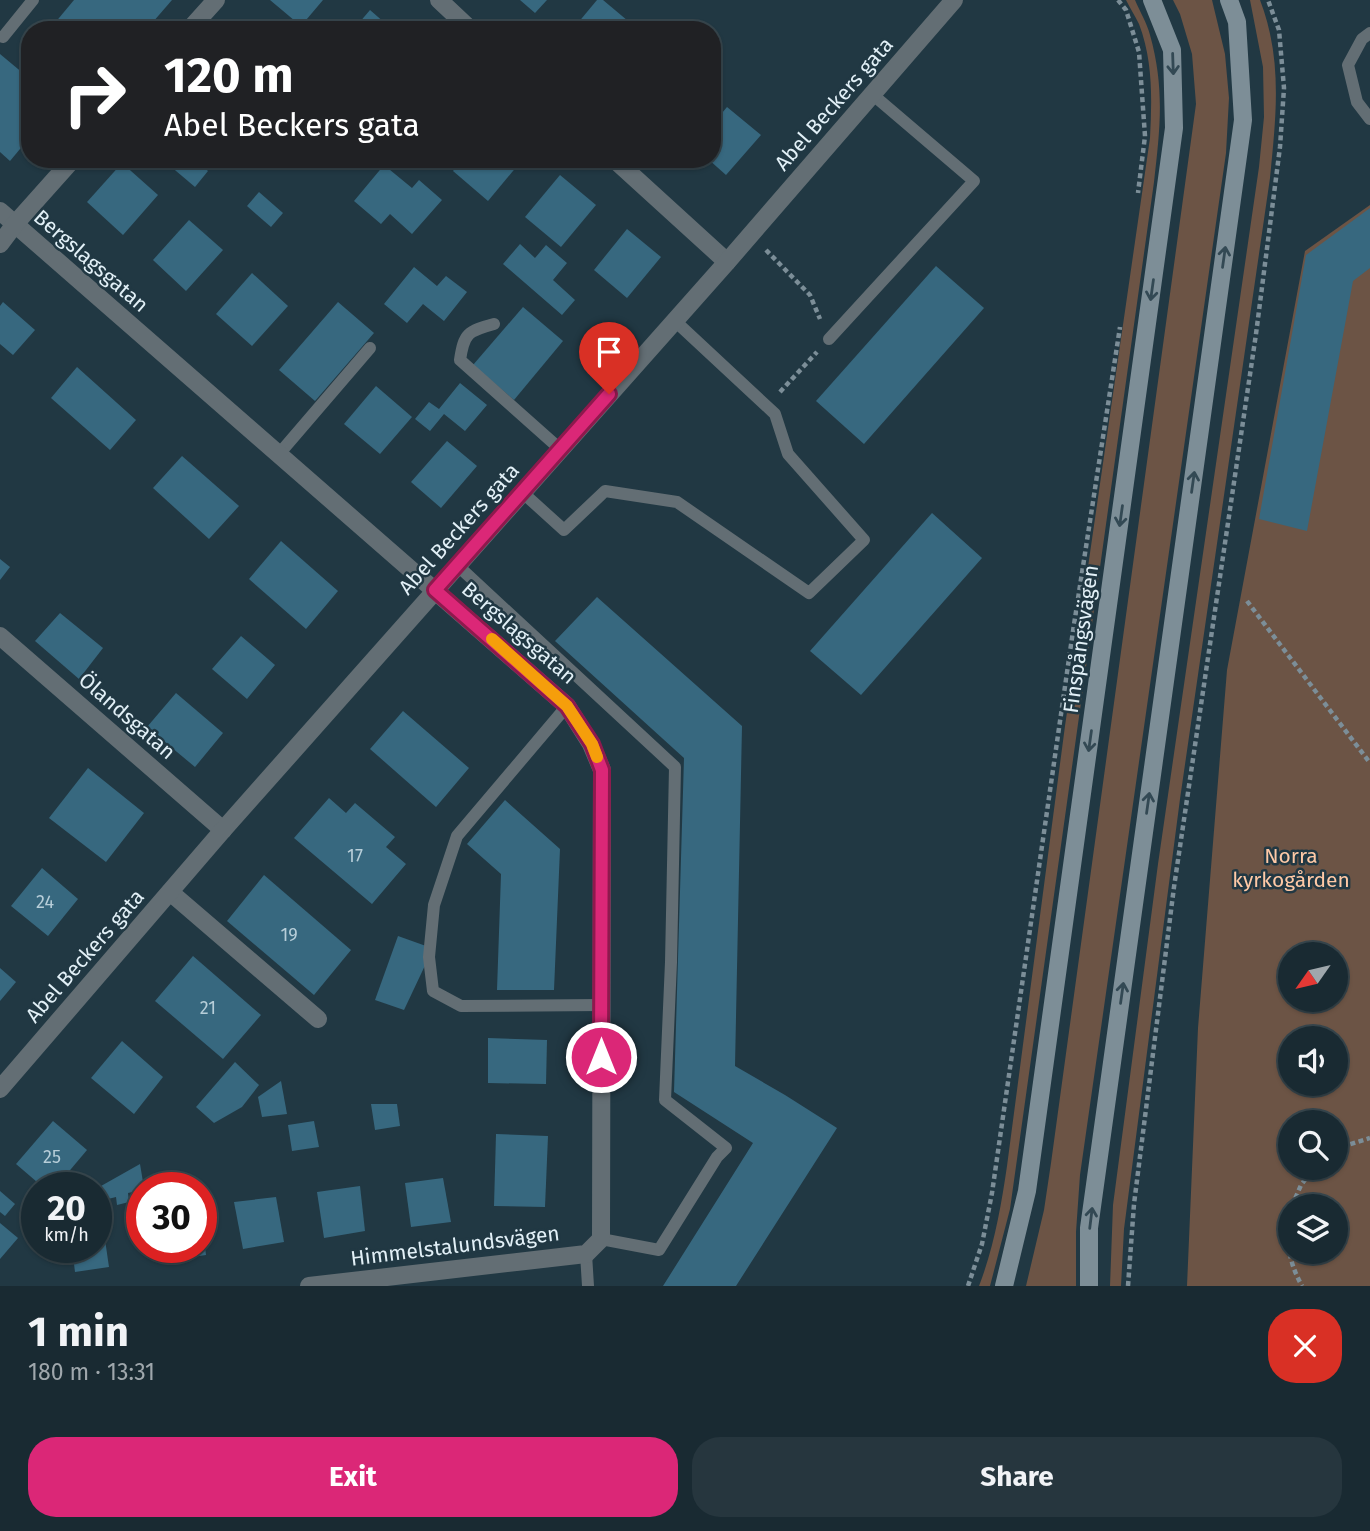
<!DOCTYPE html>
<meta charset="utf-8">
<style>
body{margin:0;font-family:"Fira Sans",sans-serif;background:#26363e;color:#f1f3f6;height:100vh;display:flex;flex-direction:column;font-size:26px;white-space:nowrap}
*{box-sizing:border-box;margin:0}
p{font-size:23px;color:#9fa7ac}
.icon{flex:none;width:38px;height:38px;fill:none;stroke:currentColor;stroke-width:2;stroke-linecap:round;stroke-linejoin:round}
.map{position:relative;height:1286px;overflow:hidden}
.side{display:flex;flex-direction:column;background:#192a32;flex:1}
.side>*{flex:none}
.guide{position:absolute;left:21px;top:21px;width:700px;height:147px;border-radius:28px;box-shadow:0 2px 5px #0004,0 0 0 2px #37464d;background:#202124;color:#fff;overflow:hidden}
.needle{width:46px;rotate:236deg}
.fabs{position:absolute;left:1278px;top:942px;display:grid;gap:14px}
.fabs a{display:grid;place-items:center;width:70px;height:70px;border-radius:50%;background:#192a32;box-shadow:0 2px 5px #0004,0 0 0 2px #37464d;font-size:35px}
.speed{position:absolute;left:21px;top:1172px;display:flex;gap:14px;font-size:35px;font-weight:700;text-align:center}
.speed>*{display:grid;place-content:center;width:91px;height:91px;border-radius:50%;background:#192a32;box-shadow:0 2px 5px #0004,0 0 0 2px #37464d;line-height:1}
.speed small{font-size:18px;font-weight:400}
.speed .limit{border:10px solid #d22;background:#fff;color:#111}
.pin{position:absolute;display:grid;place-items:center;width:60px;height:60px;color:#fff;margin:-72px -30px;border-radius:50% 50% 50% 0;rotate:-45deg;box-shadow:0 0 7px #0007}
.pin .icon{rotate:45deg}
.me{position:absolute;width:77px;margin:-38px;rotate:0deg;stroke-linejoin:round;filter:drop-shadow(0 0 5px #0008)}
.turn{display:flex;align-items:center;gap:24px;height:147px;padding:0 28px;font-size:32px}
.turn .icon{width:91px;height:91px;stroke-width:2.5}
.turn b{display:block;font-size:49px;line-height:60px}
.round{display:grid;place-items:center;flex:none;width:74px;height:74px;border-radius:28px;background:#26363e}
.summary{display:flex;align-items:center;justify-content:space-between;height:119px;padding:0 28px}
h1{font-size:42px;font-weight:700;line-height:52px}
.button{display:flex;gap:14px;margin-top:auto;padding:14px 28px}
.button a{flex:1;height:80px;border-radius:28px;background:#db2777;color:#fff;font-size:28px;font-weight:700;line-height:80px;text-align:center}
.button a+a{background:#26363e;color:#f1f3f6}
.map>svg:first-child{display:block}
.green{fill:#6c5445;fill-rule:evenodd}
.building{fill:#37687f}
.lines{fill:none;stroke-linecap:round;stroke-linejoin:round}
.path{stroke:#7c8e98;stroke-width:4.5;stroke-dasharray:5 3.5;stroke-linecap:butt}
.lane{stroke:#636e74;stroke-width:12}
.street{stroke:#636e74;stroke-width:18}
.secondary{stroke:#7d8e97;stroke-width:18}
.oneway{stroke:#334954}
.route-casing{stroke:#8e194d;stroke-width:18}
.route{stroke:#db2777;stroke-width:12}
.slow{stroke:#f59e0b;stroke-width:12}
.labels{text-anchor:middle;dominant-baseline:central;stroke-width:5;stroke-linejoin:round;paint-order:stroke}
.number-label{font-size:18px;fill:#b7ced9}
.street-label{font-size:21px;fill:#e2f0f7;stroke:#213843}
.park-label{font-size:21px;fill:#fec9a6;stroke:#213843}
</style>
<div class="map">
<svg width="1370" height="1286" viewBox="0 0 1370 1286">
<rect width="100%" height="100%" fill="#213843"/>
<g class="green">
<path d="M1126 0H1135C1140 12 1147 23 1150 35 1165 88 1160 130 1154 182L1010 1209 990 1286H979C994 1247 1001 1207 1007 1166L1065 726 1150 138C1152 99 1153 61 1139 24 1135 16 1130 8 1126 0Z"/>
<polygon points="1173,0 1212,0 1225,54 1229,98 1226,153 1080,1175 1076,1232 1076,1286 1026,1286 1044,1210 1051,1163 1196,104 1192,54 1180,14"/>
<path d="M1250 0H1260C1283 60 1276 116 1270 178L1180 799 1124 1229 1121 1286H1110L1113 1205 1158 864 1259 167 1264 117 1263 67Z"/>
<path d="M1370 205V1286H1187L1198 1028 1227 670 1305 251ZM1290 954H1335V999H1290ZM1290 1038H1335V1083H1290ZM1290 1122H1335V1167H1290ZM1290 1206H1335V1251H1290Z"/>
</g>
<g class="building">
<polygon points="74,0 172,0 146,30 49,30"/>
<polygon points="270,0 323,0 301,26"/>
<polygon points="520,0 547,0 535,13"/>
<polygon points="597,0 603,0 634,26 631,30 572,30"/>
<polygon points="370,10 393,30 353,30"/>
<polygon points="0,54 30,79 30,137 10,161 0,152"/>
<polygon points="727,107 761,135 726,175 708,159 712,159 712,125"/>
<polygon points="174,159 195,159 208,171 195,187 169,165"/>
<polygon points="462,159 523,159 488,201 453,171"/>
<polygon points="122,163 158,195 123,235 87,202"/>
<polygon points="384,165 412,188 419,180 442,200 412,234 390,214 381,224 354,201"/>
<polygon points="560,175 596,205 561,247 525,217"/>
<polygon points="259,192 283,213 271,227 247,206"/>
<polygon points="1370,208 1370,268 1353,281 1307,531 1259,519 1306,255"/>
<polygon points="189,220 223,250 186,291 153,260"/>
<polygon points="627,229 661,257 627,298 594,270"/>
<polygon points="520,244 535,258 546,245 567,263 553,280 575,300 562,315 503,264"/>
<polygon points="936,266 984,308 864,444 816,401"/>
<polygon points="414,267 437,286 446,276 467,292 444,321 423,304 407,323 384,304"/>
<polygon points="252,273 288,306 252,346 216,314"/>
<polygon points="3,302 35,330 13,355 0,344 0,306"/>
<polygon points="338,302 374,333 315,401 279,370"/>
<polygon points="523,307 563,341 514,400 473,365"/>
<polygon points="77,367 136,420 110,450 51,398"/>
<polygon points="460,383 487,405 465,431 444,414 430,431 415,419 429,402 439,409"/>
<polygon points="376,386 412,417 380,454 344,424"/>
<polygon points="447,441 477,466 441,508 411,482"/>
<polygon points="182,456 239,506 209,539 153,488"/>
<polygon points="932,513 982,558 861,695 810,651"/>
<polygon points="281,541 338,591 306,629 249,579"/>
<polygon points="0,559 10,567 0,580"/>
<polygon points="597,597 742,726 735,1066 785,1095 837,1128 736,1286 663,1286 753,1143 674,1092 684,758 555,641"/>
<polygon points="60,613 103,648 79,679 35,641"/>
<polygon points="241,636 275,665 247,699 212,669"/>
<polygon points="176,693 223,733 195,767 147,727"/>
<polygon points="403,711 469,768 436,807 370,749"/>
<polygon points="88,768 144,813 106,862 49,818"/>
<polygon points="329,798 346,813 355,803 395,837 386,847 406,864 372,904 294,838"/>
<polygon points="505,800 560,849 554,990 497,990 501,874 467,844"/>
<polygon points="42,868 78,899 48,936 11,906"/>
<polygon points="264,875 351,950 314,995 227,921"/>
<polygon points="398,936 426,946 429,957 404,1010 375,1000"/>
<polygon points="193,956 261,1015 223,1059 155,1001"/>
<polygon points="0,968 16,982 0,1001"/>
<polygon points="488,1038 547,1040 546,1084 488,1083"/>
<polygon points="122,1041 163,1077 134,1114 91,1078"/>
<polygon points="235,1062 259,1085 242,1107 214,1123 196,1107"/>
<polygon points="281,1081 287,1114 262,1117 258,1097"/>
<polygon points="371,1104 397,1104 400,1126 375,1130"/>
<polygon points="53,1121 87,1150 55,1188 44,1188 16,1164"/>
<polygon points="314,1121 319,1147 292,1151 288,1125"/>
<polygon points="496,1134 548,1136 545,1207 494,1206"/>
<polygon points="140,1164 144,1188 142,1188 142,1190 128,1193 129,1202 117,1205 116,1197 104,1200 101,1186"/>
<polygon points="443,1178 451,1222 411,1227 405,1183"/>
<polygon points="360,1186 365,1231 324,1238 317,1192"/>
<polygon points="0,1191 15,1204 5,1216 0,1212"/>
<polygon points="276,1197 284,1242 243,1249 234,1202"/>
<polygon points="0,1223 18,1238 0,1259"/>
<polygon points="103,1226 109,1267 75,1272 72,1248 96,1248 96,1227"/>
<polygon points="201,1231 203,1231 206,1255 158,1262 156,1248 201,1248"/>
</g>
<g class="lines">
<g class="path">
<polyline points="1118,0 1126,10 1139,52 1145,136 1138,193"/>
<polyline points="766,250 810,295 820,319"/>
<polyline points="780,392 817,352"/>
<polyline points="1247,601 1370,763"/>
<polyline points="1335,1151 1344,1146 1370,1138"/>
<polyline points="1292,1206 1301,1185 1315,1167"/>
<path d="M1290 1211C1287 1243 1287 1258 1302 1286"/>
<polyline points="968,1286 982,1244 992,1193 1073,631 1120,327"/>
<polyline points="1128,1286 1134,1204 1174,887 1256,334 1280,147 1284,88 1279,30 1268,0"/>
</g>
<g class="lane">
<polyline points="1370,33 1362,39 1348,65 1357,102 1370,119"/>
<polyline points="3,37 33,0"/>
<path d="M494 324C468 331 464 333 460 360L560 449"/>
<polyline points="829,339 974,181 872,94"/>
<polyline points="279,454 370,348"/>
<polyline points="522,492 564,530 605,491 677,502 809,593 864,540 788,454 775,414 674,320"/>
<polyline points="457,565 675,767 671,962 665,1100 726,1148 717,1157 659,1250 601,1239"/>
<polyline points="567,706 457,836 434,905 429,957 433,991 461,1006 601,1005"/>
<polyline points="586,1254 588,1286"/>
</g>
<g class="street">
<polyline points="439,0 471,30"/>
<polyline points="189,30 216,0"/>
<polyline points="614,159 727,262"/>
<polyline points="0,211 567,706 591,744 602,770 601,1239 586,1254 309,1286"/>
<polyline points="0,244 15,224 73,159"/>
<polyline points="0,636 223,830"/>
<polyline points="170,892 318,1019"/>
<polyline points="0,1089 223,830 727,262 954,0"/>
</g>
<g class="secondary">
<polyline points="1004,1286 1027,1191 1174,128 1172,50 1152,0"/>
<polyline points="1089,1286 1089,1228 1243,120 1237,22 1229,0"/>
</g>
</g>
<defs><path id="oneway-shaft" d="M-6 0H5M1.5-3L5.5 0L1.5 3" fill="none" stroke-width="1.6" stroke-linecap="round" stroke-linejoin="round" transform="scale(1.75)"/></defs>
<g class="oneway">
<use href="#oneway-shaft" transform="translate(1173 64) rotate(88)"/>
<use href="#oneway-shaft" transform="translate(1224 257) rotate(-82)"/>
<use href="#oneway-shaft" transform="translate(1152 290) rotate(98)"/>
<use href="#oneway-shaft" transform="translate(1193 482) rotate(-82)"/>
<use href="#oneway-shaft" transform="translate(1121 516) rotate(98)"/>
<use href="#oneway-shaft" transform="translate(1090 741) rotate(98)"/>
<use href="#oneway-shaft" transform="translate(1148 803) rotate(-82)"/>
<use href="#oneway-shaft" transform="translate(1122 993) rotate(-82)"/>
<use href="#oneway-shaft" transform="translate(1091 1218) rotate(-83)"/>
</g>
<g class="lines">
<g class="route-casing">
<polyline id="route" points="601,1057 602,770 592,744 567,706 435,590 609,394"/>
</g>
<use href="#route" class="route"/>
<polyline class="slow" points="492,639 567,706 592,744 597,757"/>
</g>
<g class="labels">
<g class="number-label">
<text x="355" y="856">17</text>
<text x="45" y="902">24</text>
<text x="289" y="935">19</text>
<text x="208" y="1008">21</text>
<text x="52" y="1157">25</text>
</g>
<g class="street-label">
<text transform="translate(834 104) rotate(-49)">Abel Beckers gata</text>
<text transform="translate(91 261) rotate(41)">Bergslagsgatan</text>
<text transform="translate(459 529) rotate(-48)">Abel Beckers gata</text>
<text transform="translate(519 633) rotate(41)">Bergslagsgatan</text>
<text transform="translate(1081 639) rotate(-82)">Finspångsvägen</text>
<text transform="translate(127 716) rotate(41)">Ölandsgatan</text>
<text transform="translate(85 956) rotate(-49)">Abel Beckers gata</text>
<text transform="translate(455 1246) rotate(-7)">Himmelstalundsvägen</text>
</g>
<g class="park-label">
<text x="1291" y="856">Norra<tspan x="1291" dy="24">kyrkogården</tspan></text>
</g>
</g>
</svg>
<div class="fabs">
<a><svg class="needle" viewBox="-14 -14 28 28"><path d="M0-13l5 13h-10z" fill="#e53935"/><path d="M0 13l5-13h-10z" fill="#9fa7ac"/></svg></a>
<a><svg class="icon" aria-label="sound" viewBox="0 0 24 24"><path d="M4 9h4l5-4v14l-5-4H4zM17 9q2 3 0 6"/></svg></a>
<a><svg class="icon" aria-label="search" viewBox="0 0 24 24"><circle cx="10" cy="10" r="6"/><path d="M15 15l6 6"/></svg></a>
<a><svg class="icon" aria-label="layers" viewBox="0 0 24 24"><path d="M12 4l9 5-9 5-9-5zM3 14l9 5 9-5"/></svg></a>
</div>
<div class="speed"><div>20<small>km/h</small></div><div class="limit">30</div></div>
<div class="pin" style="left:609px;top:394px;background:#d93025"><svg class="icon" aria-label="arrive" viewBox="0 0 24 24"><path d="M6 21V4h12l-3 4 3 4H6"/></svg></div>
<svg class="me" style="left:601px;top:1057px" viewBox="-20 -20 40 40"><circle r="17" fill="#db2777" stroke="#fff" stroke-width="3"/><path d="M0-11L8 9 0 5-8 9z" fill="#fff"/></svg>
<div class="guide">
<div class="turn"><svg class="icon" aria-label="right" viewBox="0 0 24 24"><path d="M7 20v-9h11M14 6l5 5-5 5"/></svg><div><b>120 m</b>Abel Beckers gata</div></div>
</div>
</div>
<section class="side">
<div class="summary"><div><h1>1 min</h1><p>180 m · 13:31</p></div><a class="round" style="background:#d93025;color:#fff"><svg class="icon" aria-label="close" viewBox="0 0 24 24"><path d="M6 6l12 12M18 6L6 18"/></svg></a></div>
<div class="button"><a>Exit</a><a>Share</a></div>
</section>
